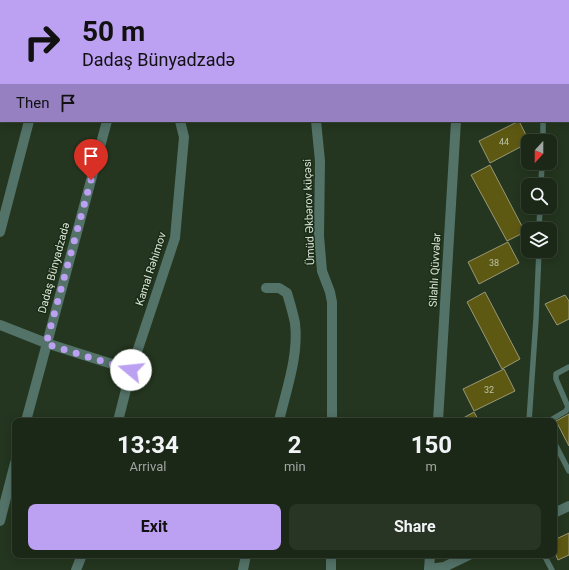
<!DOCTYPE html>
<meta charset="utf-8">
<style>
body{margin:0;font-family:Roboto,sans-serif;background:#283424;color:#f1f3f6;height:100vh;display:flex;flex-direction:column;font-size:15px;white-space:nowrap}
*{box-sizing:border-box;margin:0}
p{font-size:13px;color:#a0a6a1}
.icon{flex:none;width:22px;height:22px;fill:none;stroke:currentColor;stroke-width:2;stroke-linecap:round;stroke-linejoin:round}
.map{position:relative;flex:1;overflow:hidden}
.panel{position:absolute;left:12px;top:418px;width:545px;height:140px;display:flex;flex-direction:column;background:#1b2817;border-radius:8px;box-shadow:0 2px 10px #0003,0 0 0 1px #394436}
.panel>*{flex:none}
.guide{position:absolute;left:0px;top:0px;width:569px;height:122px;box-shadow:0 2px 10px #0003,0 0 0 1px #394436;background:#bca0f2;color:#111;overflow:hidden}
.needle{width:26px;rotate:201deg}
.buttons{position:absolute;left:521px;top:134px;display:grid;gap:8px}
.buttons a{display:grid;place-items:center;width:36px;height:36px;border-radius:8px;background:#1b2817;box-shadow:0 2px 10px #0003,0 0 0 1px #394436;font-size:20px}
.pin{position:absolute;display:grid;place-items:center;width:34px;height:34px;color:#fff;margin:-41px -17px;border-radius:50% 50% 50% 0;rotate:-45deg;box-shadow:0 0 4px #0007}
.pin .icon{rotate:45deg}
.me{position:absolute;width:44px;margin:-22px;rotate:287deg;stroke-linejoin:round;filter:drop-shadow(0 0 3px #0008)}
.turn{display:flex;align-items:center;gap:14px;height:84px;padding:0 16px;font-size:18px}
.turn .icon{width:52px;height:52px;stroke-width:2.5}
.turn b{display:block;font-size:28px;line-height:34px}
.then{display:flex;align-items:center;height:38px;padding:0 16px;background:#0003;gap:8px;font-size:15px}
.eta{display:flex;justify-content:space-evenly;align-items:center;height:68px;text-align:center}
.eta b{font-size:24px;font-weight:700;line-height:28px}
.button{display:flex;gap:8px;margin-top:auto;padding:8px 16px}
.button a{flex:1;height:46px;border-radius:8px;background:#bca0f2;color:#111;font-size:16px;font-weight:700;line-height:46px;text-align:center}
.button a+a{background:#283424;color:#f1f3f6}
.map>svg:first-child{display:block}
.building{fill:#5e5912;stroke:#999877}
.lines{fill:none;stroke-linecap:round;stroke-linejoin:round}
.service{stroke:#537268;stroke-width:5.5}
.minor{stroke:#537268;stroke-width:10}
.route{stroke:#bca0f2;stroke-width:7;stroke-dasharray:0 12.6}
.labels{text-anchor:middle;dominant-baseline:central;stroke-width:3;stroke-linejoin:round;paint-order:stroke}
.number-label{font-size:9px;fill:#bbc3a6}
.street-label{font-size:11px;fill:#dae6d7;stroke:#1a2c16}
</style>
<div class="map">
<svg width="569" height="570" viewBox="0 0 569 570">
<rect width="100%" height="100%" fill="#24361f"/>
<g class="building">
<polygon points="519,121 529,141 528,141 528,143 490,163 479,141"/>
<polygon points="490,165 525,232 507,241 471,175"/>
<polygon points="508,242 519,263 479,284 468,262"/>
<polygon points="485,292 520,359 502,369 467,302"/>
<polygon points="565,295 569,301 569,319 557,325 545,304"/>
<polygon points="504,369 515,391 474,411 463,389"/>
<polygon points="474,412 479,421 458,421"/>
<polygon points="569,414 569,446 556,421"/>
<polygon points="569,533 569,555 558,560 554,551 554,540"/>
</g>
<g class="lines">
<g class="service">
<polyline points="503,1 503,0"/>
<polyline points="551,1 551,0"/>
<polyline points="568,72 569,71"/>
<polyline points="543,141 543,121"/>
<polyline points="541,185 542,163"/>
<polyline points="539,229 540,207"/>
<polyline points="529,421 536,319 539,251"/>
<polyline points="549,421 566,411 568,407 556,379 556,374 569,367"/>
<polyline points="554,442 569,471"/>
<polyline points="544,555 552,570"/>
</g>
<g class="minor">
<polyline points="278,0 278,1"/>
<polyline points="421,0 422,1"/>
<polyline points="58,1 58,0"/>
<polyline points="138,1 139,0"/>
<polyline points="186,1 186,0"/>
<polyline points="0,38 1,38"/>
<polyline points="568,108 569,108"/>
<polyline points="316,121 320,161 319,236 322,271 330,292 332,302 332,421"/>
<polyline points="0,232 29,121"/>
<path d="M266 288H279L287 293C290 303 293 313 295 323 299 356 286 390 279 421"/>
<polyline points="0,325 46,343 131,370"/>
<polyline points="26,421 107,121"/>
<polyline points="118,421 131,370 175,238 184,137 180,121"/>
<polyline points="438,421 456,121"/>
<polyline points="554,513 569,506"/>
<polyline points="0,521 15,463"/>
<polyline points="429,569 444,567 469,555"/>
<polyline points="76,570 82,555"/>
<polyline points="243,570 246,555"/>
<polyline points="331,570 331,555"/>
<polyline points="429,570 430,555"/>
</g>
</g>
<g class="lines">
<polyline class="route" points="91,180 46,344 131,370"/>
</g>
<g class="labels">
<g class="number-label">
<text x="504" y="142">44</text>
<text x="494" y="263">38</text>
<text x="489" y="390">32</text>
</g>
<g class="street-label">
<text transform="translate(309 212) rotate(-92)">Ümüd Əkbərov küçəsi</text>
<text transform="translate(54 268) rotate(-75)">Dadaş Bünyadzadə</text>
<text transform="translate(151 269) rotate(-72)">Kamal Rəhimov</text>
<text transform="translate(435 270) rotate(-87)">Silahlı Qüvvələr</text>
</g>
</g>
</svg>
<div class="buttons">
<a><svg class="needle" viewBox="-14 -14 28 28"><path d="M0-13l5 13h-10z" fill="#e53935"/><path d="M0 13l5-13h-10z" fill="#a0a6a1"/></svg></a>
<a><svg class="icon" aria-label="search" viewBox="0 0 24 24"><circle cx="10" cy="10" r="6"/><path d="M15 15l6 6"/></svg></a>
<a><svg class="icon" aria-label="layers" viewBox="0 0 24 24"><path d="M12 4l9 5-9 5-9-5zM3 14l9 5 9-5"/></svg></a>
</div>
<div class="pin" style="left:91px;top:180px;background:#d93025"><svg class="icon" aria-label="arrive" viewBox="0 0 24 24"><path d="M6 21V4h12l-3 4 3 4H6"/></svg></div>
<svg class="me" style="left:131px;top:370px" viewBox="-20 -20 40 40"><circle r="19" fill="#fff"/><path d="M0-13L10 11 0 6-10 11z" fill="#bca0f2"/></svg>
<div class="guide">
<div class="turn"><svg class="icon" aria-label="right" viewBox="0 0 24 24"><path d="M7 20v-9h11M14 6l5 5-5 5"/></svg><div><b>50 m</b>Dadaş Bünyadzadə</div></div>
<div class="then">Then<svg class="icon" aria-label="arrive" viewBox="0 0 24 24"><path d="M6 21V4h12l-3 4 3 4H6"/></svg></div>
</div>
<section class="panel">
<div class="eta">
<div><b>13:34</b><p>Arrival</p></div>
<div><b>2</b><p>min</p></div>
<div><b>150</b><p>m</p></div>
</div>
<div class="button"><a>Exit</a><a>Share</a></div>
</section>
</div>
